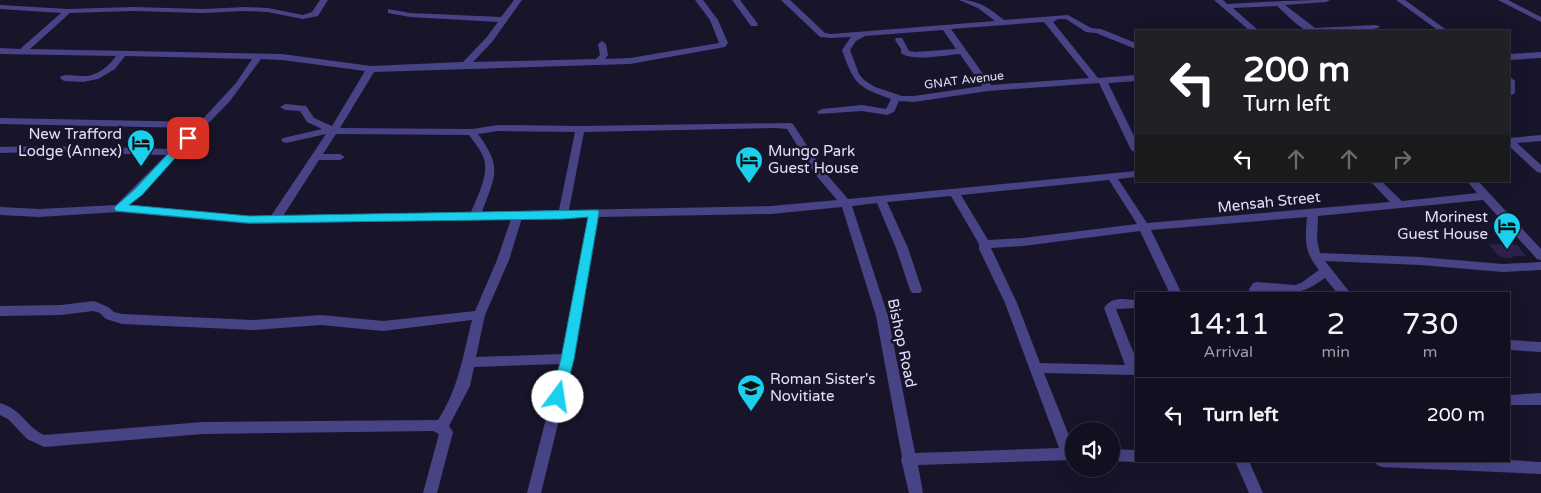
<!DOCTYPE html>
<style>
body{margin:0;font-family:"Varela Round",sans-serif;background:#1f1d2d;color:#f1f3f6;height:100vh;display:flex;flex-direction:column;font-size:19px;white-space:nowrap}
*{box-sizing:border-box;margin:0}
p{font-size:16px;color:#9c9ca5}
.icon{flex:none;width:28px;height:28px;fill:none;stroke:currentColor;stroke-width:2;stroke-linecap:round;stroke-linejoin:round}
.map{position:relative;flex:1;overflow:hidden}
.panel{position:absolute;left:1135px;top:292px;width:375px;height:170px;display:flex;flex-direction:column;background:#120f20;border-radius:0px;box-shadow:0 5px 20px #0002,0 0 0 1px #312f3e}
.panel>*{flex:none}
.hud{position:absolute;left:1135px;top:30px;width:375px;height:152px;border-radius:0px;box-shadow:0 5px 20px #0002,0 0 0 1px #312f3e;background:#202124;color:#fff;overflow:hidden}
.fabs{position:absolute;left:1065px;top:422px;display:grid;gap:10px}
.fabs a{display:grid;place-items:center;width:55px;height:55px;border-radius:50%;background:#120f20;box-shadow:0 5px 20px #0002,0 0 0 1px #312f3e;font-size:25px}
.pin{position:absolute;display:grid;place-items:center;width:42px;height:42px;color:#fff;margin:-21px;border-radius:10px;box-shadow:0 2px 8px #0006}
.me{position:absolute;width:55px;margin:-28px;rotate:14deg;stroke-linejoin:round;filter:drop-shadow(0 0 4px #0008)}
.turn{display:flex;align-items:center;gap:18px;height:105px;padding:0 25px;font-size:22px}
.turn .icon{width:65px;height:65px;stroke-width:2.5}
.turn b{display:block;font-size:35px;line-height:42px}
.lanes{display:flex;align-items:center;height:48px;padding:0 25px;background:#0003;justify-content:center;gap:25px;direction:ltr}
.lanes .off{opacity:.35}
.eta{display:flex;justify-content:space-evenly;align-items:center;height:85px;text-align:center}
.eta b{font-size:30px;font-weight:600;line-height:35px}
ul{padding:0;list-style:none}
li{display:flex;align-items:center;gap:15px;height:75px;padding:0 25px;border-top:1px solid #312f3e}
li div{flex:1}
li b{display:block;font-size:19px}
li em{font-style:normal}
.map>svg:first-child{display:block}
.building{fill:#2b214a}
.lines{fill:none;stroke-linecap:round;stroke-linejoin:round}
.minor{fill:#484385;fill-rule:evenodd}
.route{fill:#1bd0ed;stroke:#12879a}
.labels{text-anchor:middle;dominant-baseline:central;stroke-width:5;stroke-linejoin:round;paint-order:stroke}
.far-street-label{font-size:12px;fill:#e4e0fc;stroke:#18142a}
.poi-label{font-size:15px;fill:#e4e0fc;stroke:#18142a;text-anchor:end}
.street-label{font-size:15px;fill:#e4e0fc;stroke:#18142a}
</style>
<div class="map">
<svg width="1541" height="493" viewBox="0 0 1541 493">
<rect width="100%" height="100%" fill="#18142a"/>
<polygon class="building" points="1489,244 1517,245 1526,256 1512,256 1514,258 1504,258 1497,255"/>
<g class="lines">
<g class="minor">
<path d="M320 0H328L318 16 303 19 268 12 246 11 203 13 133 11 70 13 30 49 282 54 371 66 463 62 486 38 498 22 410 17 388 13V9L410 13 501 17 514 0H522L492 42 473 62 596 59 600 55 598 44 602 41 606 44 608 55 605 59 630 58 719 43 710 20 695 0H703L718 20 728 43 725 47 630 64 374 72 340 128 472 129 498 125 580 126 790 123 793 124 823 170 848 199 1136 171V177L1118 179 1147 223 1390 202 1370 181H1381L1402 201 1477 193 1467 181H1478L1541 249V260L1537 259 1483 200 1318 216 1317 240 1320 253 1420 257 1503 264 1541 262V270L1503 272 1420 265 1325 261 1351 294H1338L1325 278C1298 297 1293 293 1262 291L1263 294H1251L1249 289 1253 283 1257 282 1295 285 1301 283 1319 270C1304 252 1305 240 1307 217L1151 230 1182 294H1170L1140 231 1023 246 991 248 1017 303 1040 363 1125 365 1104 308C1112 296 1123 299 1136 300V308L1116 309 1136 359V375L1044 373 1074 448V460L918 465 923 493H909L901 459 902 457 876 316 842 207 771 214 599 217 574 359 541 493H527L560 364 474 367 470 386 449 426 453 432 437 493H423L439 434 433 431 203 434 44 447 27 439 8 419 0 415V403C23 410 25 426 44 435L203 422 438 420C458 390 463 356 472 320L383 331 321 325 253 330 122 324 106 319 100 313 93 311 61 315 0 316V306L61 305 94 301 108 307 114 312 122 314 253 320 321 315 383 321 475 311 497 260 511 219 249 224 119 212 39 217 0 215V207L39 209 116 205 166 155C111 154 55 151 0 153V147C57 145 115 148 172 149L194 128 0 124V118L200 122 236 83 252 59 125 56 115 69 98 79 83 82 64 81 60 78 61 76C68 74 74 76 82 76 95 77 109 67 116 56L0 54V48L20 49 61 13 0 9V5L68 9 133 7 203 9 246 7 268 8 303 15 312 12ZM261 59 282 60 365 71 332 126 314 118 306 106 285 104 280 107 285 110 300 111 307 122 322 129 283 138 281 140 283 142 286 143 326 134 271 216H249L129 205 230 101ZM775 128 787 129 815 174 837 200 771 206 569 210 584 132ZM498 131 575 132 559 210 482 212C495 175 503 168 478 134ZM336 134 469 135C474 142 481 150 484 159 489 175 477 197 471 212L283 216 319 160H340L345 157 340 154H323ZM1109 180 1137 224 1023 238 988 240 961 195ZM951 196 979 244V249L1005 303 1059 448 915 453 888 316 852 206 877 203 896 248 910 290 912 293H920L922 290 908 248 887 202ZM588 217 562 354 476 357 485 315 509 260 522 218Z"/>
<polygon points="732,0 740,0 758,24 757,26 751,26"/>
<path d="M781 0H790L825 33 831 34 995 21 978 8 959 0C979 0 989 8 1004 20L1068 15 1091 28 1101 29 1136 43V48H1133L1096 33 1086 32 1066 19H1058L1053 22 1098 78 1136 75V81L1108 83 1136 140V153L1131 150 1099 83 988 91 914 102 899 101 894 112 887 115 862 111 819 114 817 112 822 109 862 105 886 109 891 99C857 87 854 84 842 50L851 37 831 38 820 37ZM1044 22 1089 78 991 85 951 29ZM943 30 956 49 916 52 909 51 902 38H896L895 40 901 49V53C913 62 945 55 960 54L982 86 914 96H902L875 87 864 80 859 74 850 50 856 41 865 36Z"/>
<path d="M1214 0H1223L1227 4C1262 2 1295 0 1330 0L1326 2 1285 5 1315 28 1376 25 1380 27C1375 31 1314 34 1307 31 1297 26 1286 14 1277 6L1233 8 1259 31H1250Z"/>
<polygon points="1396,0 1405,0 1448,31 1439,31"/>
<polygon points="1498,0 1508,0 1541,17 1541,22"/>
<polygon points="1541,52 1541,58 1509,60 1509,54"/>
<polygon points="1509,76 1515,81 1515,93 1510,96"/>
<polygon points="1541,135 1541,141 1517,143 1541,165 1541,173 1537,172 1509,146 1509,138"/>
<polygon points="1509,340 1541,342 1541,352 1509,350"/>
<polygon points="1541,393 1541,405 1509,405 1509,395"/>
<polygon points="1111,449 1136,450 1136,461 1139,461 1136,462 1111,461"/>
<polygon points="1509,460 1541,462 1541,474 1382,467 1377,465 1375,461"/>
<polygon points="1235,461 1249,461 1263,493 1249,493"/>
</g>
</g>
<polygon class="route" points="185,136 188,136 193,138 142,195 129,205 249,216 598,210 599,212 574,359 563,401 558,403 553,401 551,397 561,359 588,217 563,219 249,223 116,211 114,208 116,206 134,190"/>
<defs>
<g id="hotel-pin" transform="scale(1.4375)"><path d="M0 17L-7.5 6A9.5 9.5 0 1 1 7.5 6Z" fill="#1bd0ed" stroke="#18142a"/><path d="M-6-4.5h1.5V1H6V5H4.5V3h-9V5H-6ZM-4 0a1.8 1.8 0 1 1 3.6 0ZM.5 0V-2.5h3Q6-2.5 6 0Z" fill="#111"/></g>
<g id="school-pin" transform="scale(1.4375)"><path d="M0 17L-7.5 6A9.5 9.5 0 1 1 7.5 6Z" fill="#1bd0ed" stroke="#18142a"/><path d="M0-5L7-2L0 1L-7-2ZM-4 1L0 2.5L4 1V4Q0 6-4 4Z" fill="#111"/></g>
</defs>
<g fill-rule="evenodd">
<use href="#hotel-pin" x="141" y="143"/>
<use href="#hotel-pin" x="749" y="160"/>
<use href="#hotel-pin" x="1507" y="226"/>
<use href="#school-pin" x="751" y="388"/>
</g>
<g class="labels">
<g class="far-street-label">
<text transform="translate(964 80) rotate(-7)">GNAT Avenue</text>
</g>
<g class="poi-label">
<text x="122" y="134">New Trafford<tspan x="122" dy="17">Lodge (Annex)</tspan></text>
<text x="768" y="151" text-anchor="start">Mungo Park<tspan x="768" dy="17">Guest House</tspan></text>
<text x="1488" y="217">Morinest<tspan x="1488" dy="17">Guest House</tspan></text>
<text x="770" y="379" text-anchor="start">Roman Sister's<tspan x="770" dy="17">Novitiate</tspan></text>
</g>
<g class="street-label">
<text transform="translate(1269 202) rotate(-6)">Mensah Street</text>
<text transform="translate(902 343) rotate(78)">Bishop Road</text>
</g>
</g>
</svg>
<div class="fabs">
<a><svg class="icon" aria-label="sound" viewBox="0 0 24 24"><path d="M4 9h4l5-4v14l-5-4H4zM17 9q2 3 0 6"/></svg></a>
</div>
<div class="pin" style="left:188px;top:138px;background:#d93025"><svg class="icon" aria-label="arrive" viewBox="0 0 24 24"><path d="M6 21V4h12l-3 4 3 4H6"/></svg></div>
<svg class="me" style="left:558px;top:397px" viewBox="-20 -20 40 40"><circle r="19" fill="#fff"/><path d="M0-13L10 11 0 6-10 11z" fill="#1bd0ed"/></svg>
<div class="hud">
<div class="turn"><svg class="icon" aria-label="left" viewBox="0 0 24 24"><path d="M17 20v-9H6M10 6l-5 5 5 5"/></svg><div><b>200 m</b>Turn left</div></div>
<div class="lanes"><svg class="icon" aria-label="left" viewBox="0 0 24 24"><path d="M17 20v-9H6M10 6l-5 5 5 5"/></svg><svg class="icon off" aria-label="ahead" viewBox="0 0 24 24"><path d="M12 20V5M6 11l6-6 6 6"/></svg><svg class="icon off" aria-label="ahead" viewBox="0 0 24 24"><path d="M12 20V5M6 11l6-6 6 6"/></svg><svg class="icon off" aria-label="right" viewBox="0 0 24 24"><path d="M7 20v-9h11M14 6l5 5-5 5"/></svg></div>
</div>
<section class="panel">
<div class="eta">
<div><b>14:11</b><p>Arrival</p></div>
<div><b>2</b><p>min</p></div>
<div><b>730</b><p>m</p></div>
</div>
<ul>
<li><svg class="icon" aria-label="left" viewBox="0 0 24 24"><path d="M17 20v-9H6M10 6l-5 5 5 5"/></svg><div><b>Turn left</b></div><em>200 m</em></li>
</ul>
</section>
</div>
